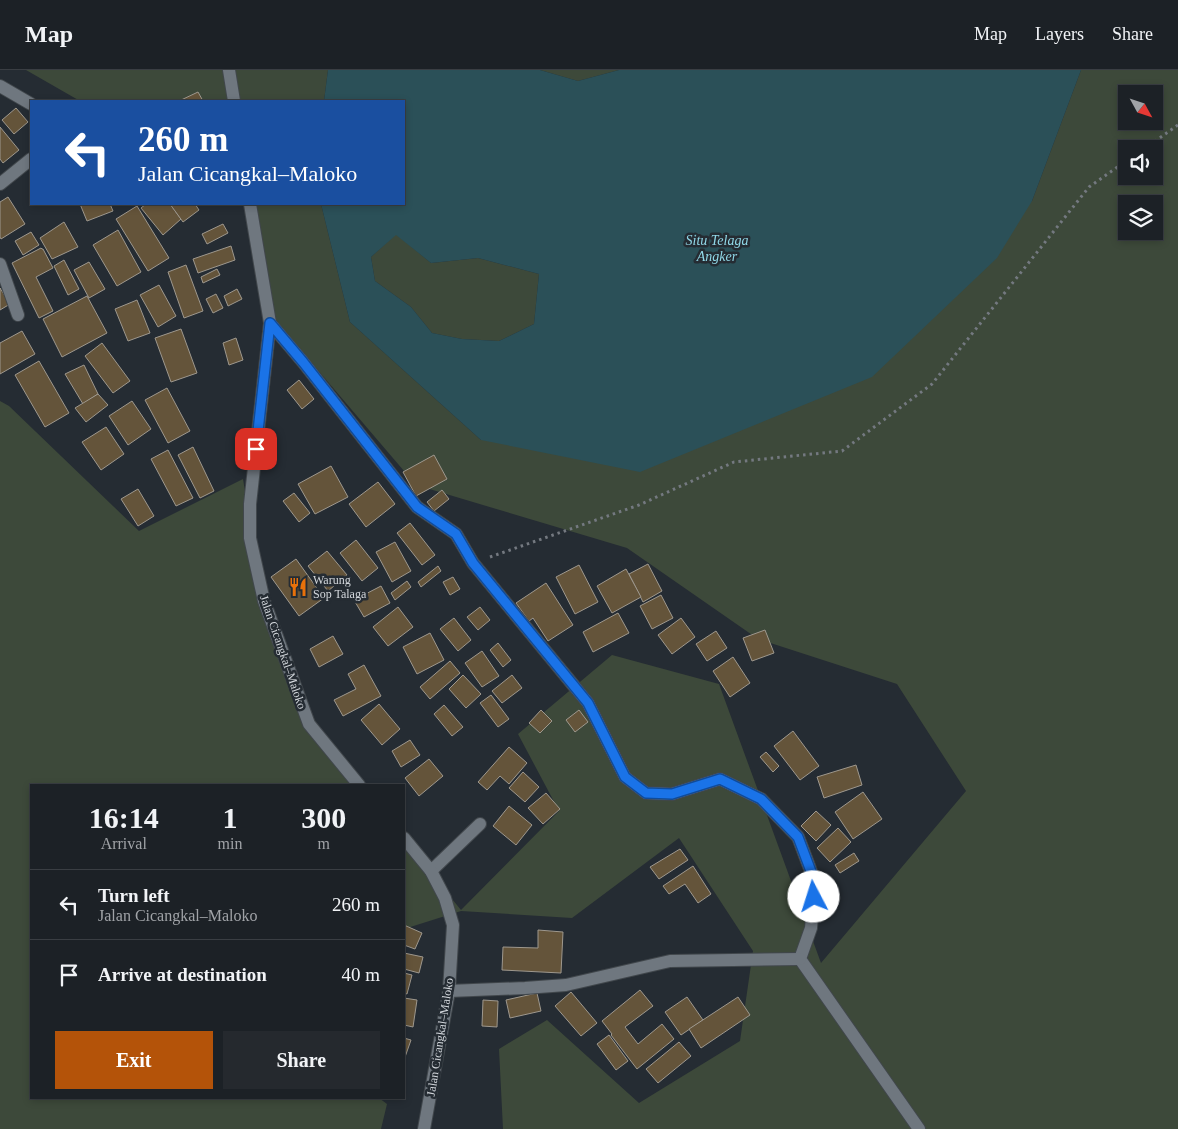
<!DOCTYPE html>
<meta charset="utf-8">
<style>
body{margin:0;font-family:"Times New Roman",serif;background:#25292e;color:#f1f3f6;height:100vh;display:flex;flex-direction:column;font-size:19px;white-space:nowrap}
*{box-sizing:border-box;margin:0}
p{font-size:16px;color:#a0a3a7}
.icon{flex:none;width:28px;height:28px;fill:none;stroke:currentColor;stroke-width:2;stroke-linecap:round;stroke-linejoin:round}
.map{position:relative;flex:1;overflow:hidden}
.drawer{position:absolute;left:30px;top:714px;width:375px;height:315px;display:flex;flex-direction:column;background:#1c2126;border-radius:0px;box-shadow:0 2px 8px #0003,0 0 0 1px #3a3e43}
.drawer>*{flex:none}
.banner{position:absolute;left:30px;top:30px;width:375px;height:105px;border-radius:0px;box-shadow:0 2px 8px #0003,0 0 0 1px #3a3e43;background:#1a4fa0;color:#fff;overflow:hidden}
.needle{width:32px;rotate:130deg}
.buttons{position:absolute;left:1118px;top:15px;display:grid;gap:10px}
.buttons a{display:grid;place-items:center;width:45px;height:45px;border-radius:0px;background:#1c2126;box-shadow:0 2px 8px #0003,0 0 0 1px #3a3e43;font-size:25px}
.pin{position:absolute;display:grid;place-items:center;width:42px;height:42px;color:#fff;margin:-21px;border-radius:10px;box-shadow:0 2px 8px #0006}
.me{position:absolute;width:55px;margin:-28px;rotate:355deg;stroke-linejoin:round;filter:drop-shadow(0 0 4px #0008)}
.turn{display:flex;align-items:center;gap:18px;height:105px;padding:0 25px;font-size:22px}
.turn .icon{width:65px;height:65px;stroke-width:2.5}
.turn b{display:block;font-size:35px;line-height:42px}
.eta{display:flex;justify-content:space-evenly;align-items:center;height:85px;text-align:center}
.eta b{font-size:30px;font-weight:800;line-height:35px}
.cta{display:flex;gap:10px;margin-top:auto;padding:10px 25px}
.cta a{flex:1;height:58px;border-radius:0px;background:#b45309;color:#fff;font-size:20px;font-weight:800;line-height:58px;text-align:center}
.cta a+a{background:#25292e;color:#f1f3f6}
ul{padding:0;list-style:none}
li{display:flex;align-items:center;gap:15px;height:70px;padding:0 25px;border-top:1px solid #3a3e43}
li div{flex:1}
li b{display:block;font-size:19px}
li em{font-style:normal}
header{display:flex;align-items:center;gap:30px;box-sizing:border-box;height:70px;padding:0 25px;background:#1c2126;border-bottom:1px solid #3a3e43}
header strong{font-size:24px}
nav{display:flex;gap:28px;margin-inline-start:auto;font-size:18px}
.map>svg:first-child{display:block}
.green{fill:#3d493a;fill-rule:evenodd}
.water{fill:#2b5058;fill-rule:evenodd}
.building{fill:#64543a;stroke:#9e988e}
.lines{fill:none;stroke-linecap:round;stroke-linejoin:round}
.minor-casing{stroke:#41474c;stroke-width:14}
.tertiary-casing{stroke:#41474c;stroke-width:14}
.path{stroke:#747980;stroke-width:3;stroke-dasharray:2.5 4;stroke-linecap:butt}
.minor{stroke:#6f777f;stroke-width:12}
.tertiary{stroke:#6f777f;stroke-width:12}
.route-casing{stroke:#114b97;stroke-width:12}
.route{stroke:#1a73e8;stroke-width:9}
.labels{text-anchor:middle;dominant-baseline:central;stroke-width:5;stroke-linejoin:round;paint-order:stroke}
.poi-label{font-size:12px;fill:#d3d7dc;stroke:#252c33;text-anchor:start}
.street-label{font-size:12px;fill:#d3d7dc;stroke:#252c33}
.water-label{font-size:14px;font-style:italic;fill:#90d7e7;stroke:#252c33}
</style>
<header>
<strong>Map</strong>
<nav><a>Map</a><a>Layers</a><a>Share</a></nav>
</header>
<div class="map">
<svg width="1178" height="1059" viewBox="0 0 1178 1059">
<rect width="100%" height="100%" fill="#252c33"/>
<g class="green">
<polygon points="26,0 328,0 324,31 232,31 231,28 216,31 80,31"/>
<polygon points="540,0 619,0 578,11"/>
<path d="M1081 0H1178V1059H503L499 979 547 950 639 1033 740 971 753 881 679 768 572 848 461 841 404 859V770L461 840 559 741 518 664 612 585 719 614 821 893 966 721 897 614 758 569 627 478 416 415 275 250 252 134H321L350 252 481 370 1032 131ZM1126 24H1154V51H1126ZM1126 79H1154V106H1126ZM1126 134H1154V161H1126Z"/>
<polygon points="396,164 431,193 478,188 539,204 534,254 499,271 462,269 432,263 411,237 375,211 371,187"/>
<polygon points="0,331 9,336 139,461 243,409 267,557 310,653 360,715 31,715 31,1028 379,1028 387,1034 381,1059 0,1059"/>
</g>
<path class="water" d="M328 0H540L578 11 619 0H1081L1032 131 997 188 872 307 640 402 481 370 350 252 321 134H404V31H324ZM396 165 431 193 478 188 539 204 534 254 499 271 462 269 432 263 411 237 375 211 371 187Z"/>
<g class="building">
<polygon points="198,22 203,31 179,31"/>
<polygon points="16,38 28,52 14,64 2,50"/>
<polygon points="0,57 19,80 3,93 0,89"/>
<polygon points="8,127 25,154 1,169 0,167 0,132"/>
<polygon points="80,134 110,134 113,141 87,151"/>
<polygon points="146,134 170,134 181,149 163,165 141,138"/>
<polygon points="170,134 195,134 199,140 183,152"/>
<polygon points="137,136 169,188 148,201 116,149"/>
<polygon points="64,152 78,177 52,189 40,168"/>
<polygon points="223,154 228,163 207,174 202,164"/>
<polygon points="118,160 141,202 117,216 93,175"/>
<polygon points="31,162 39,175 23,185 15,171"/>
<polygon points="231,176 235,190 198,203 193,189"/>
<polygon points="41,178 42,179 43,179 53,198 36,207 53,241 39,248 12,193"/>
<polygon points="64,190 79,219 68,225 54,196"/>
<polygon points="89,192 105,219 89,228 74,200"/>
<polygon points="186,195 203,241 184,248 168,202"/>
<polygon points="217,199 220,205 203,213 201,207"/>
<polygon points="159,215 176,246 158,257 140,225"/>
<polygon points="0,218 10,234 0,240"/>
<polygon points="237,219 242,229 228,236 224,226"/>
<polygon points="216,224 223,238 213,243 206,229"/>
<polygon points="87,226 107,263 62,287 43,249"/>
<polygon points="137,230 150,263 128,271 115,239"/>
<polygon points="181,259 197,303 171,312 155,268"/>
<polygon points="22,261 35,284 0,304 0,273"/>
<polygon points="236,268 243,290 229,295 223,273"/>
<polygon points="102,273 130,311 113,323 85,286"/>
<polygon points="39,291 69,343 45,357 15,305"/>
<polygon points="84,295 98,324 83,334 65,304"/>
<polygon points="299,310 314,329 302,339 287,320"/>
<polygon points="167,318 190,361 168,373 145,330"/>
<polygon points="98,324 108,335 86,352 75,338"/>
<polygon points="132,331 151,359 128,375 109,346"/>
<polygon points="106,357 124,384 101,400 82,372"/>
<polygon points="193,377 214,421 200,428 178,385"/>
<polygon points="168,380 193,428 176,436 151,389"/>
<polygon points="434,385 447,409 416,426 403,402"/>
<polygon points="331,396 348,427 315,444 298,414"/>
<polygon points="378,412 395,434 366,457 349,434"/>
<polygon points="138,419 154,446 138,456 121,429"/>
<polygon points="442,420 449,429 434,441 427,432"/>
<polygon points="294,423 310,443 299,452 283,431"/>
<polygon points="410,453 435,485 422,495 397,463"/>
<polygon points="356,470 378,498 362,511 340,483"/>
<polygon points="395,472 411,501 392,512 376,482"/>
<polygon points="327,481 347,505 328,521 308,496"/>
<polygon points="296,489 324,528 299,546 271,507"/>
<polygon points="648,494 662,521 643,532 629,504"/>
<polygon points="579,495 598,532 575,544 556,507"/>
<polygon points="438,496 441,501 421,517 418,512"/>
<polygon points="626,499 641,527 612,543 597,516"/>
<polygon points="453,507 460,519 450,525 443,512"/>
<polygon points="407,511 411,517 395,530 391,523"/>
<polygon points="546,513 573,555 548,571 533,548 529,551 516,533"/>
<polygon points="381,516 390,533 364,547 354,530"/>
<polygon points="661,525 673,548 652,559 640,536"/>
<polygon points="398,537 413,557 388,576 373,557"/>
<polygon points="480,537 490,550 478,560 467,547"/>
<polygon points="618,543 629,563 593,582 583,562"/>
<polygon points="454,548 471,570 458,581 440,559"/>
<polygon points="681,548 695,567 672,584 658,565"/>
<polygon points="765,560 774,583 752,591 743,568"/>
<polygon points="716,561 727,578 707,591 696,574"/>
<polygon points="430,563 444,590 417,604 403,577"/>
<polygon points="333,566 343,584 319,597 310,579"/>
<polygon points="498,573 511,590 503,597 490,580"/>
<polygon points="482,581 499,606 482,617 465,593"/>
<polygon points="733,587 750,613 730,627 713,601"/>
<polygon points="450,591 460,603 430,629 420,617"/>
<polygon points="364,595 381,626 343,646 334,630 356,619 348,604"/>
<polygon points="463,605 481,624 466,638 449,619"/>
<polygon points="512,605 522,618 502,633 492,621"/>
<polygon points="491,625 509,649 498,657 480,633"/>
<polygon points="379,634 400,659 382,675 361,650"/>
<polygon points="444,635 463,657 452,666 434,644"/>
<polygon points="541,640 552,651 540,663 529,653"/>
<polygon points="579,640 588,652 575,662 566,650"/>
<polygon points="793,661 819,696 800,710 774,676"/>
<polygon points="410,670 420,685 401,697 392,681"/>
<polygon points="509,677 527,693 509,714 500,706 487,720 478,712"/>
<polygon points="766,682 779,696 773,702 760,687"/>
<polygon points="429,689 443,706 419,726 405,708"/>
<polygon points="856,695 862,715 824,728 817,707"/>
<polygon points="523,702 539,717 525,732 509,718"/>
<polygon points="863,722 882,749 853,769 835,742"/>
<polygon points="546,723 560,739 543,754 528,738"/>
<polygon points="509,736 532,755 516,775 493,756"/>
<polygon points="816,741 831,755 816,771 801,756"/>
<polygon points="838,758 851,772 830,792 817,778"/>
<polygon points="680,779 688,790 659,809 650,797"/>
<polygon points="854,783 859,791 840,803 835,795"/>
<polygon points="693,796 711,824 698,833 685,814 669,824 663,816"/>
<polygon points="404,855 422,863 415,879 404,875"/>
<polygon points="538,860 563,862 561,903 502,900 503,877 538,878"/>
<polygon points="404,883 423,887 419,903 404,899"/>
<polygon points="404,903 412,905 407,924 404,923"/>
<polygon points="640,920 653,936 625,957 638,974 662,954 674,969 637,999 611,965 612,964 602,951"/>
<polygon points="571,922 597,953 581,966 555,936"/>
<polygon points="537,923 541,941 510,948 506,930"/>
<polygon points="687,927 703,950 681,965 665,942"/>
<polygon points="738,927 750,945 701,978 689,959"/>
<polygon points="404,928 417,930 413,957 404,955"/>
<polygon points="483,930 498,931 497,957 482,956"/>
<polygon points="609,965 628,991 616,1000 597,974"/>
<polygon points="404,968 411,970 404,990"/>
<polygon points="679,972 691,986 658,1013 646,999"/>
</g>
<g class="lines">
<g class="minor-casing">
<g id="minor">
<polyline points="0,16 31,34"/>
<polyline points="0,114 31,89"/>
<polyline points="0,194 18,245"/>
<polyline points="270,253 303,292 417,437 456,464 473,493 588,633 625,707 646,723 672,724 720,709 761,729 798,767 815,812 811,858 800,889 919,1059"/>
<polyline points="431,801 480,754"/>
<polyline points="449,921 525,918 566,915 670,891 800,889"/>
</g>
</g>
<g class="tertiary-casing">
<g id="tertiary">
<polyline points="229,0 234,31"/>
<polyline points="250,134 270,253 250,434 250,468 264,531 309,654 359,715"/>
<polyline points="404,768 431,801 445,828 453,855 449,921 424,1059"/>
</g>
</g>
<g class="path">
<polyline points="1144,79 1178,55"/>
<polyline points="490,487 639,435 734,392 842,381 932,314 1089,117 1126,91"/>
</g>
<use href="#minor" class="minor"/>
<use href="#tertiary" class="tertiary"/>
</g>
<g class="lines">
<g class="route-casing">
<polyline id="route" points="256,379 270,253 303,292 417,437 456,464 473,493 588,633 625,707 646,723 672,724 720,709 761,729 798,767 815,812 814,827"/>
</g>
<use href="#route" class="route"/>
</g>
<defs>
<g id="restaurant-bare" transform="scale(1.5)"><path d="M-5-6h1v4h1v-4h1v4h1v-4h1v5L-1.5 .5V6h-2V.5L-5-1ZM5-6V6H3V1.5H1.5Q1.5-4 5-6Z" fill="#e8710a" stroke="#252c33" stroke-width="2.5" paint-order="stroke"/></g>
</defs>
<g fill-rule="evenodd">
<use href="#restaurant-bare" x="298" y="517"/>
</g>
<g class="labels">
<g class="poi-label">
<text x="313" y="510">Warung<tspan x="313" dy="14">Sop Talaga</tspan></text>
</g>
<g class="street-label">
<text transform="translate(283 582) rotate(71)">Jalan Cicangkal–Maloko</text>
<text transform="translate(440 967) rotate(-81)">Jalan Cicangkal–Maloko</text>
</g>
<g class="water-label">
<text x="717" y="170">Situ Telaga<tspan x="717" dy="16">Angker</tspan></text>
</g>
</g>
</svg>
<div class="buttons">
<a><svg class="needle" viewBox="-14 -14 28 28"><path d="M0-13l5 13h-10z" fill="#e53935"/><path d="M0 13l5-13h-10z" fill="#a0a3a7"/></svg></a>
<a><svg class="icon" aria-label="sound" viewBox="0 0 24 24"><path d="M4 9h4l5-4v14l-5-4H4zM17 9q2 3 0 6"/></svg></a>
<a><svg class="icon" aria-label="layers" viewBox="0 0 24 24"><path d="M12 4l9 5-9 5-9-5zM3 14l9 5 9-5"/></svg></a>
</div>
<div class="pin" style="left:256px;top:379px;background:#d93025"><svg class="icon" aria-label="arrive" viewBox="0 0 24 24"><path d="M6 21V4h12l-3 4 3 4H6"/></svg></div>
<svg class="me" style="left:814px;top:827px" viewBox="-20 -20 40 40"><circle r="19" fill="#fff"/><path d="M0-13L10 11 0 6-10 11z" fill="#1a73e8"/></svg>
<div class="banner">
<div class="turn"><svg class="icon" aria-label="left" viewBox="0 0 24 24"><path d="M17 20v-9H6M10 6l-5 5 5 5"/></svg><div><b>260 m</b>Jalan Cicangkal–Maloko</div></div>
</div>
<section class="drawer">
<div class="eta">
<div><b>16:14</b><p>Arrival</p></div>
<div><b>1</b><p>min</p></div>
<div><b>300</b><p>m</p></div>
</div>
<ul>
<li><svg class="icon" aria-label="left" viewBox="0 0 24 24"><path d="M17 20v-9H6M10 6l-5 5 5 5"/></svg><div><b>Turn left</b><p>Jalan Cicangkal–Maloko</p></div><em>260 m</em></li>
<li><svg class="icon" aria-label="arrive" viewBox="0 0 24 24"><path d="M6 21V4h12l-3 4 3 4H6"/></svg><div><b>Arrive at destination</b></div><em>40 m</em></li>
</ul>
<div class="cta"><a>Exit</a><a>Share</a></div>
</section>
</div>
